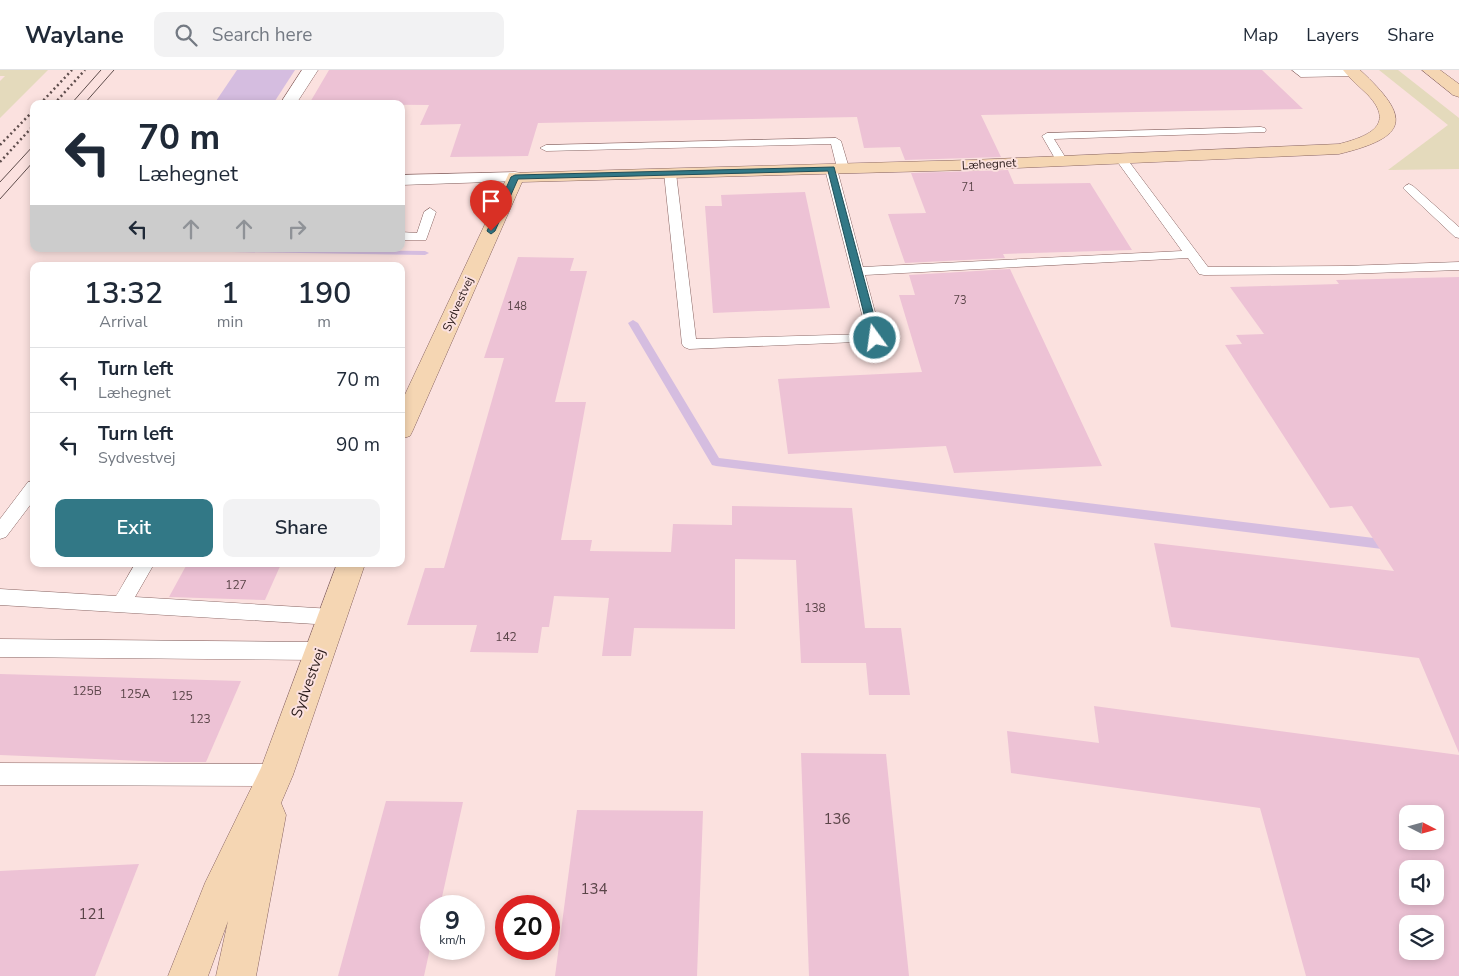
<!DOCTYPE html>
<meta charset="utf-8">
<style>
body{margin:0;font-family:"Nunito Sans",sans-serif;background:#f2f2f3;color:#1f2937;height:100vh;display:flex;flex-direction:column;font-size:19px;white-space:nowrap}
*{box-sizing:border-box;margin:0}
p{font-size:16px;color:#747a83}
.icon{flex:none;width:28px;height:28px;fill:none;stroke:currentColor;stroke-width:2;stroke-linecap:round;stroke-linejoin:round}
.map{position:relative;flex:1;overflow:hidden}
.side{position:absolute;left:30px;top:192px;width:375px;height:305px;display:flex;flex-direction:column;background:#fff;border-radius:10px;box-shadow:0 2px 8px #0003}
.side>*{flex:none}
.guide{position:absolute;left:30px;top:30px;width:375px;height:152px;border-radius:10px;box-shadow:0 2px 8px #0003;background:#fff;color:#1f2937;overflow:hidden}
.needle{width:32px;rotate:96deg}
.controls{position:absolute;left:1399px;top:735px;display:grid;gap:10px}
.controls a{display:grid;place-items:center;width:45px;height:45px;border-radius:10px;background:#fff;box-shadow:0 2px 8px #0003;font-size:25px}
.speed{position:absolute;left:420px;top:825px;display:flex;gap:10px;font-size:25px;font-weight:700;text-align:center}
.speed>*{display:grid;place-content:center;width:65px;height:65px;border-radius:50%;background:#fff;box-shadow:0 2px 8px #0003;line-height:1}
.speed small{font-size:12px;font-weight:400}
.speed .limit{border:8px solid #d22;background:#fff;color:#111}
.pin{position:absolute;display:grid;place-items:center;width:42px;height:42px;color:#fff;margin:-51px -21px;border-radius:50% 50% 50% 0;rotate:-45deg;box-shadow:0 0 5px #0007}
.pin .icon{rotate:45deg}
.me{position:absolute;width:55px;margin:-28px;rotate:346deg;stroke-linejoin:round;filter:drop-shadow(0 0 4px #0008)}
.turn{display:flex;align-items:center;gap:18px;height:105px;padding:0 25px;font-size:22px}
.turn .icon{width:65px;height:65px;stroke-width:2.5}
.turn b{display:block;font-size:35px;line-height:42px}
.lanes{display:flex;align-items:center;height:48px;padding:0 25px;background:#0003;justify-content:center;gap:25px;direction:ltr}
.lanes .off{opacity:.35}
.eta{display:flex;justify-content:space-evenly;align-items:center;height:85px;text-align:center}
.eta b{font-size:30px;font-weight:600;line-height:35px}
.action{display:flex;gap:10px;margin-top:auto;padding:10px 25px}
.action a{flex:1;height:58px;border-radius:10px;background:#327886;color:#fff;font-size:20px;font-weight:600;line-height:58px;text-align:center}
.action a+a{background:#f2f2f3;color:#1f2937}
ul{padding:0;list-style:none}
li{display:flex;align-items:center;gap:15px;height:65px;padding:0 25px;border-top:1px solid #e0e1e3}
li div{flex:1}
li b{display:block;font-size:19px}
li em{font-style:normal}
header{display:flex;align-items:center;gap:30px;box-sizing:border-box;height:70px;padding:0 25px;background:#fff;border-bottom:1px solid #e0e1e3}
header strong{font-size:24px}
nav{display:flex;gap:28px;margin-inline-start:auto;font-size:18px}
.search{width:350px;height:45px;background:#f2f2f3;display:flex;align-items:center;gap:12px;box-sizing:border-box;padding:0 18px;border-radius:10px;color:#747a83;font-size:19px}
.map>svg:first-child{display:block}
.green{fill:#e4dabc}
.water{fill:#d5bde0}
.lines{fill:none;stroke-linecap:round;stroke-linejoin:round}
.stream{fill:#d5bde0;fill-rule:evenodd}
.building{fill:#edc2d5;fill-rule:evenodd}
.lane-casing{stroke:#886462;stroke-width:1}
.street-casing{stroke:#886462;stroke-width:1}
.secondary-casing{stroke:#886462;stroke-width:1}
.lane{fill:#fff;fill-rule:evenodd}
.street{fill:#fff;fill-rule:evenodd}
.secondary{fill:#f5d6b3;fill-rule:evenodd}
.tram{stroke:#5f4d4c;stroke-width:1}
.rail{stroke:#5f4d4c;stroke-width:2.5;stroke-dasharray:2 3;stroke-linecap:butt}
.route{fill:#327886;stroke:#204e57}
.labels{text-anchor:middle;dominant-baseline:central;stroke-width:4;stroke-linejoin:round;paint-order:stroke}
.far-number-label{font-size:11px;fill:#5a4448}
.far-street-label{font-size:12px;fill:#291a19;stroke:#fbe1df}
.number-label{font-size:12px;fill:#5a4448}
.street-label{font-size:15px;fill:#291a19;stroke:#fbe1df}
.near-number-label{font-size:15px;fill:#5a4448}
</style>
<header>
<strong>Waylane</strong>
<div class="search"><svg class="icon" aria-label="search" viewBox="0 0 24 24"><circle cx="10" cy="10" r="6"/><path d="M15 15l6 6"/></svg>Search here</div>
<nav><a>Map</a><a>Layers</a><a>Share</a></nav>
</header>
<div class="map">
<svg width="1459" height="906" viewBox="0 0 1459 906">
<rect width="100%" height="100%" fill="#fbe1df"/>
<g class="green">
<polygon points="0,0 48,0 0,48 0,11 5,6 0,6"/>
<polygon points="1379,0 1398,0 1459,48 1459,99 1388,100 1448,55"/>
</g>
<polygon class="water" points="237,0 295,0 273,34 214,34"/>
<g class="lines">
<g class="stream">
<polygon points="228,179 425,181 429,183 425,185 231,182 228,182"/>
<polygon points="633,250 638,253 719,388 1390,470 1394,472 1396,475 1394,478 1390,480 716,396 712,395 628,253"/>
</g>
</g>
<g class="building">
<polygon points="329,0 1262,0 1303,39 981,45 1001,87 905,90 900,77 864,78 857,47 538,53 528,86 450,87 461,54 420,55 429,35 309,34"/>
<polygon points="1008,100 1014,114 1090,113 1132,180 1003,184 1005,188 905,193 888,144 926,143 911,103"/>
<polygon points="805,122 830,238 713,243 705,136 722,136 721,125"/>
<polygon points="518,187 574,188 570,201 587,201 555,332 586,332 561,470 592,470 590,481 671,482 673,454 732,455 732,436 852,438 865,558 901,558 910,625 869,625 866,593 801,593 796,490 735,489 735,559 634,558 631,586 602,586 609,528 554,526 549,557 542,557 538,583 470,582 477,555 407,555 425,498 444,498 504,288 484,288"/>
<polygon points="1010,199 1102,396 954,403 946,376 788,384 778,309 922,302 899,225 915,225 909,205"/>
<polygon points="1459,207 1459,683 1419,588 1171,557 1154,473 1394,501 1352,436 1330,438 1225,275 1242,274 1236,265 1264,264 1230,217 1339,214 1336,210"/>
<polygon points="187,494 281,494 265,530 169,527"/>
<polygon points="0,604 241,611 206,692 167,692 0,685"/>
<path d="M1094 636 1459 685V906H1306L1260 738 1011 703 1007 661 1099 673ZM1408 744H1435V771H1408ZM1408 799H1435V826H1408ZM1408 854H1435V881H1408Z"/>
<polygon points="801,683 886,684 909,906 809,906"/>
<polygon points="386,731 463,732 440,836 431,836 431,874 424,906 338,906"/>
<polygon points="577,740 703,741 697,906 555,906"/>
<polygon points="139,794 95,906 0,906 0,801"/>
</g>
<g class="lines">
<g class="lane-casing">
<g id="lane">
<polygon points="1292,0 1355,0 1360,3 1355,6 1301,7"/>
<polygon points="1261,57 1265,58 1266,60 1265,62 1054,69 1067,90 1061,93 1057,92 1042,66 1047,63"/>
<polygon points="836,68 841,71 849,98 847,100 839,100 837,98 831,74 546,81 540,78 546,75"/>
<polygon points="1120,84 1124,85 1208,197 1344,196 1459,192 1459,200 1344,204 1204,205 1199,204 1188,188 865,205 882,268 880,271 689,279 684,277 682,274 664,103 666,101 674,101 676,103 696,269 867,264 825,99 827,97 835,97 837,99 863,197 1182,181 1114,87"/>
<polygon points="1409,114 1413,116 1459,157 1459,168 1455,167 1405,120 1403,118 1405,116"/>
<polygon points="430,138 436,142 426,170 401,170 401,162 417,163 424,142"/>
<polygon points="34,411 34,430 6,467 0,469 0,449 28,412"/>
<polygon points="135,494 154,494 135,527 332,539 339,541 342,547 339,553 332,555 0,535 0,519 116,526"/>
<polygon points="0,569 320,572 327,575 330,581 327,587 320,590 0,587"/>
<polygon points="0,693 276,694 284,697 287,705 284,713 276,716 0,715"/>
</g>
</g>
<g class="street-casing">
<g id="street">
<polygon points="302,0 318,0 296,34 280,34"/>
<polygon points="515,102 521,103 524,107 521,111 401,115 401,105"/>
</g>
</g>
<g class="secondary-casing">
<g id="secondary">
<path d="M1343 0H1360C1412 48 1409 67 1339 84L970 100 522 112 413 360 410 366 401 369V333L509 103 970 90 1339 74C1366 67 1397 56 1368 25 1360 17 1350 9 1343 0Z"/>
<polygon points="1422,0 1440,0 1459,14 1459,27 1453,25"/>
<polygon points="337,494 365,494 293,705 281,733 286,745 256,906 216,906 228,851 208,906 168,906 205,813 261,698"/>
</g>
</g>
<use href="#lane" class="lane"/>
<use href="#street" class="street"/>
<use href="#secondary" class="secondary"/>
<g class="tram">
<polyline points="71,34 101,0"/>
<polyline points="84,34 114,0"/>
<polyline points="0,112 34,75"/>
<polyline points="0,129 34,91"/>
</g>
<g class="rail">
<polyline points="40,34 72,0"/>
<polyline points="54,34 85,0"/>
<polyline points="0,75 34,40"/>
<polyline points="0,92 34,55"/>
</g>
</g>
<polygon class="route" points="834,97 880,268 875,271 870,268 828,101 518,109 495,161 491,164 487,161 511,107 515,105"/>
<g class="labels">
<g class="far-number-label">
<text x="968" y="117">71</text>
<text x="960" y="230">73</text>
<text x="517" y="236">148</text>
</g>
<g class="far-street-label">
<text transform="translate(989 94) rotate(-3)">Læhegnet</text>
<text transform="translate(458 234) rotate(-66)">Sydvestvej</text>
</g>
<g class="number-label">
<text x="236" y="515">127</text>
<text x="815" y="538">138</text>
<text x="506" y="567">142</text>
<text x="87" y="621">125B</text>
<text x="135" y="624">125A</text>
<text x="182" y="626">125</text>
<text x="200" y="649">123</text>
</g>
<g class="street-label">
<text transform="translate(308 613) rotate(-70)">Sydvestvej</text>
</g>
<g class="near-number-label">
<text x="837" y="749">136</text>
<text x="594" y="819">134</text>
<text x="92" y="844">121</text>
</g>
</g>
</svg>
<div class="controls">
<a><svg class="needle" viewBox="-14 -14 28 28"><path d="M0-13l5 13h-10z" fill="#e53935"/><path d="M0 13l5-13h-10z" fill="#747a83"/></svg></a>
<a><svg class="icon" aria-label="sound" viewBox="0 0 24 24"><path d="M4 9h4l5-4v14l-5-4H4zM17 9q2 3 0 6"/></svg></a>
<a><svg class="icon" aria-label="layers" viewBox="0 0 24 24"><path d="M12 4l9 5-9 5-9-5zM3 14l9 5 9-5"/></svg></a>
</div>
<div class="speed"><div>9<small>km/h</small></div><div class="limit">20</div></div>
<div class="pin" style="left:491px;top:161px;background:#d93025"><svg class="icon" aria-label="arrive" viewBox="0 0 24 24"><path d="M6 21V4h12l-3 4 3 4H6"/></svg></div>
<svg class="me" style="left:875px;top:268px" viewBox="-20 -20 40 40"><circle r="17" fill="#327886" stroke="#fff" stroke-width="3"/><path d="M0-11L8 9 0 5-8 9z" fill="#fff"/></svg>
<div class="guide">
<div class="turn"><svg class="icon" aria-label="left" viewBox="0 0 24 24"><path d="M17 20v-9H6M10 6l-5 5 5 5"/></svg><div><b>70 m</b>Læhegnet</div></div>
<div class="lanes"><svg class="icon" aria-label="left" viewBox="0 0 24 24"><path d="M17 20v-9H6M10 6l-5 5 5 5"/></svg><svg class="icon off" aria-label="ahead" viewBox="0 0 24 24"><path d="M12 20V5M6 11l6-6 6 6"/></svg><svg class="icon off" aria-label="ahead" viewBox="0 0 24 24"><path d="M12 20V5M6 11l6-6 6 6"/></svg><svg class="icon off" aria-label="right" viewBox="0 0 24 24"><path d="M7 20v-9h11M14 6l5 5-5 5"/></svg></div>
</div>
<section class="side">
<div class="eta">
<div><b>13:32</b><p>Arrival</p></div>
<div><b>1</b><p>min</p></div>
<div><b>190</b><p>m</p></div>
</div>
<ul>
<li><svg class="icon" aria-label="left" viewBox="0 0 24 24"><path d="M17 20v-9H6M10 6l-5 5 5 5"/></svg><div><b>Turn left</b><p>Læhegnet</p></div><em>70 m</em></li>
<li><svg class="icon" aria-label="left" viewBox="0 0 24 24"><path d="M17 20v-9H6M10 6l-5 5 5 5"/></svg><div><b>Turn left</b><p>Sydvestvej</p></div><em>90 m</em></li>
</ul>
<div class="action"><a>Exit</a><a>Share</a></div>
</section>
</div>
